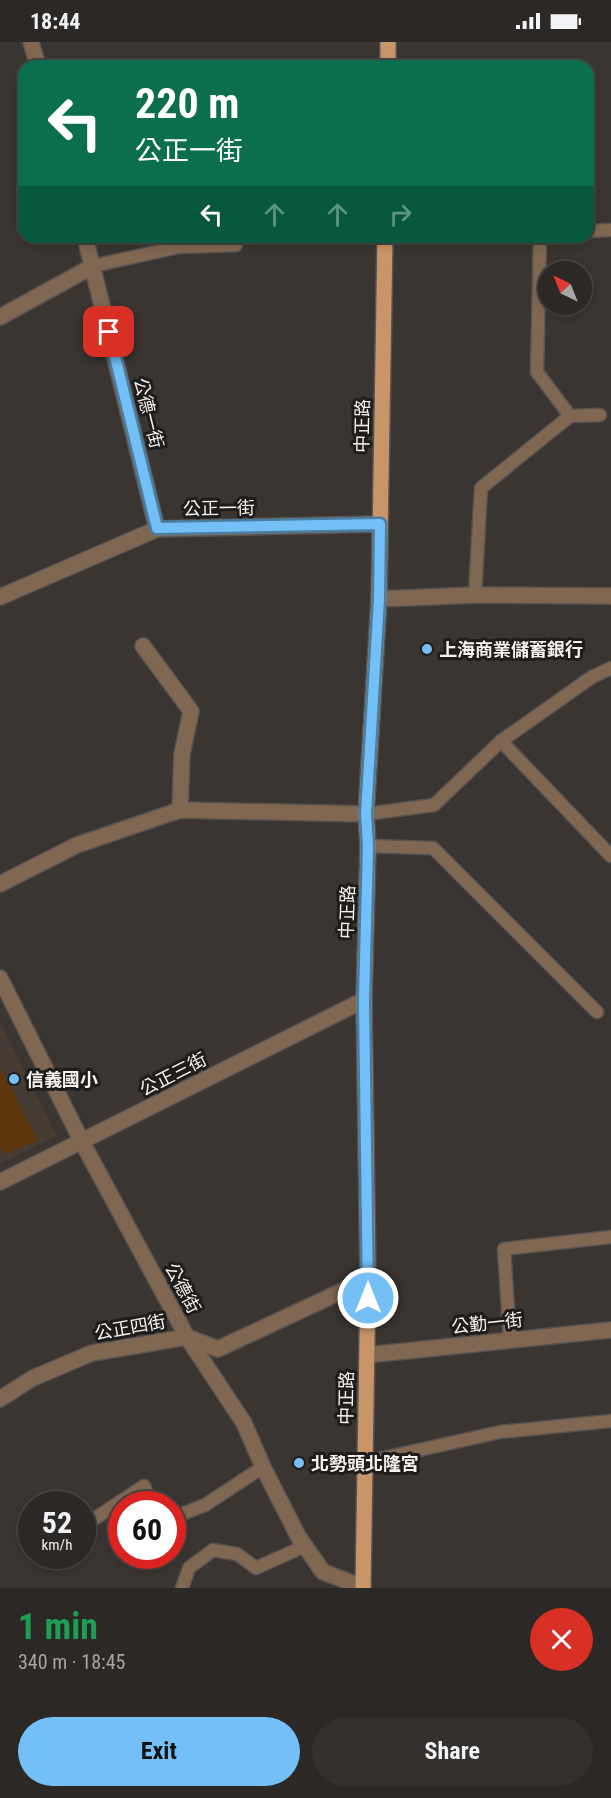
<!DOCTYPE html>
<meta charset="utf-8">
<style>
body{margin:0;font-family:"Roboto Condensed","Noto Sans TC",sans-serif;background:#34302d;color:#f1f3f6;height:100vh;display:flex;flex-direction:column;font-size:22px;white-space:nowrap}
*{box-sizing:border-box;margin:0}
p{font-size:20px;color:#a6a6a7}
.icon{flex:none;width:33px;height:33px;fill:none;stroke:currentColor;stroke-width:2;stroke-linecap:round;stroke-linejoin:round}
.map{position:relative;height:1546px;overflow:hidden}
.side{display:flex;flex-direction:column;background:#2c2825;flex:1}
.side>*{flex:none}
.top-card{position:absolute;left:18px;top:18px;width:576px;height:183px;border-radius:18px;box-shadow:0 3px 9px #0003,0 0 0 2px #484442;background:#0b6e4f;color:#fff;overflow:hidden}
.needle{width:39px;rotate:317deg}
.controls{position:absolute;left:538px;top:219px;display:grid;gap:12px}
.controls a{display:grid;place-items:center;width:54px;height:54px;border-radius:50%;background:#2c2825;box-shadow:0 3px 9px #0003,0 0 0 2px #484442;font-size:30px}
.speed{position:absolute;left:18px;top:1449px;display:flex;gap:12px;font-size:30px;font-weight:700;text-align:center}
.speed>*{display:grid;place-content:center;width:78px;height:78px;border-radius:50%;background:#2c2825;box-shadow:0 3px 9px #0003,0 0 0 2px #484442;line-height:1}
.speed small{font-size:15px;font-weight:400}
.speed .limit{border:9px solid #d22;background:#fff;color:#111}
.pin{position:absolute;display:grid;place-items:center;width:51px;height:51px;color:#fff;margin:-26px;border-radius:12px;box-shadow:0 3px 9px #0006}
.me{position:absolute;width:66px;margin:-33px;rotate:0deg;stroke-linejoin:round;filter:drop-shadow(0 0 4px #0008)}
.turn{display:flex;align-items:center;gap:21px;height:126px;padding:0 18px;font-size:27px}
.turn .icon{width:78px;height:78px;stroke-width:2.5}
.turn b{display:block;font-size:42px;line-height:51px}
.lanes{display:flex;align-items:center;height:57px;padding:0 18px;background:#0003;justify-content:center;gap:30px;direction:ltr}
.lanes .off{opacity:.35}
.round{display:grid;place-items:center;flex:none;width:63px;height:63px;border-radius:32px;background:#34302d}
.head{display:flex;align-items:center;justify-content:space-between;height:102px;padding:0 18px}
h1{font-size:36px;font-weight:700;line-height:45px;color:#1e9e55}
.cta{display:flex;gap:12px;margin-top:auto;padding:12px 18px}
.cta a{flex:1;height:69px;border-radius:36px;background:#74c0f6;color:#111;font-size:24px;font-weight:700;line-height:69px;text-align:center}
.cta a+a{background:#34302d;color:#f1f3f6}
.status{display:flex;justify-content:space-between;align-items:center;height:42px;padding:0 30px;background:#2c2825;direction:ltr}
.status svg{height:16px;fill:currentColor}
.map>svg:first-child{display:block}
.built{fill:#453b32}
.green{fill:#5e360c}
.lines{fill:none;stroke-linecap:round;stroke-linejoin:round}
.service-casing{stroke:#585350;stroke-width:15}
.minor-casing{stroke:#585350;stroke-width:18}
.primary-casing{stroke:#585350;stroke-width:18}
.service{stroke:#806752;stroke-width:12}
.minor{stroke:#806752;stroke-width:15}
.primary{stroke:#c89569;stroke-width:15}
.route-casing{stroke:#4b7da0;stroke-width:15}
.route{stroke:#74c0f6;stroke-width:10}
.poi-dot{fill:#74c0f6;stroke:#1f1d1b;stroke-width:2}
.labels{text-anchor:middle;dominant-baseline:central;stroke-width:6;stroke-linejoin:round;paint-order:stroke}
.street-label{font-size:18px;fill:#f6f2f0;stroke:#1f1d1b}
.poi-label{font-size:18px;font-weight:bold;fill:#f6f2f0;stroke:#1f1d1b;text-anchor:start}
</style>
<div class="status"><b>18:44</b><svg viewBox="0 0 49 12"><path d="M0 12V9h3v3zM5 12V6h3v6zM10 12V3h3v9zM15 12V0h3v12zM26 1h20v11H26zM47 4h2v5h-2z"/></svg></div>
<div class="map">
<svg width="611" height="1546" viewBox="0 0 611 1546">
<rect width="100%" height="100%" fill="#3a3531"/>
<polygon class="built" points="0,979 57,1094 0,1122"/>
<polygon class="green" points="0,1025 38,1099 4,1112 0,1103"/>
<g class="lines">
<g class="service-casing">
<g id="service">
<polyline points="588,189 611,188"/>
<polyline points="540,195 537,330 570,374"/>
<polyline points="93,224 178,205 236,203"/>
<polyline points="570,374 600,373"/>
<polyline points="475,553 481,446 570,374"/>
<polyline points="501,699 611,814"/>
<polyline points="366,772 434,763 501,699 592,635 611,626"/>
<polyline points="368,804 433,806 597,970"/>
<polyline points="510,1298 504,1207 611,1195"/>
<polyline points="365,1420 500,1390 611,1379"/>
<polyline points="172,1476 205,1463 263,1425"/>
<polyline points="82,1485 144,1444 151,1462"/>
<polyline points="182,1546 189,1526 213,1508 237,1512 256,1526 305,1504"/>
</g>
</g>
<g class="minor-casing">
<g id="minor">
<polyline points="31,0 38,24"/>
<polyline points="85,195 157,487"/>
<polyline points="0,275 93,224"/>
<polyline points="0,555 157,487 380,482"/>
<polyline points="379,557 475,553 611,554"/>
<polyline points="143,604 191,669 182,712 180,768"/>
<polyline points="0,842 77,803 180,768 366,772"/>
<polyline points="0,936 82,1100 187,1295 244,1381 263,1425 298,1494 323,1530 363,1545"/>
<polyline points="0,1140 364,958"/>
<polyline points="367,1313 611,1288"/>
<polyline points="0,1357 33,1336 92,1311 187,1295 218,1307 368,1237"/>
</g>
</g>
<g class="primary-casing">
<g id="primary">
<polyline points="388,24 388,0"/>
<polyline points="363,1546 368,1237 364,958 368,804 366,772 379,557 385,195"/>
</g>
</g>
<use href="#service" class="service"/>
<use href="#minor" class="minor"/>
<use href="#primary" class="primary"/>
</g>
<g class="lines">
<g class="route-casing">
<polyline id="route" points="109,290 157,486 380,482 379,557 366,772 368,804 364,958 368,1256"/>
</g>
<use href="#route" class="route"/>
</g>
<g class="poi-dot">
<circle cx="427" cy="607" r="6"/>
<circle cx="14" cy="1037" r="6"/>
<circle cx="299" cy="1421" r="6"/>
</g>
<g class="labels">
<g class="street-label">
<text transform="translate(149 371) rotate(76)">公德一街</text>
<text transform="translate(362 384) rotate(-89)">中正路</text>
<text transform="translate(219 466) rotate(-1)">公正一街</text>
<text transform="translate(347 870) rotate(-88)">中正路</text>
<text transform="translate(173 1032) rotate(-27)">公正三街</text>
<text transform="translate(183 1246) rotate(62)">公德街</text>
<text transform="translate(487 1281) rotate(-6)">公勤一街</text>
<text transform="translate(130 1285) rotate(-10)">公正四街</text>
<text transform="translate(346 1356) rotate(-89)">中正路</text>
</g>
<g class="poi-label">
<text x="439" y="607">上海商業儲蓄銀行</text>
<text x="26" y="1037">信義國小</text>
<text x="311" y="1421">北勢頭北隆宮</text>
</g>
</g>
</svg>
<div class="controls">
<a><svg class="needle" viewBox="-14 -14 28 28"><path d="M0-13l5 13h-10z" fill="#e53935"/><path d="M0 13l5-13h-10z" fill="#a6a6a7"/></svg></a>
</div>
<div class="speed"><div>52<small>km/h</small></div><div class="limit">60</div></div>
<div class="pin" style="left:109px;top:290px;background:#d93025"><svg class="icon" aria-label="arrive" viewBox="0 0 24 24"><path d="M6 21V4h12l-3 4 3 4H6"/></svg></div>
<svg class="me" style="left:368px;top:1256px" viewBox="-20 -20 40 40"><circle r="17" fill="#74c0f6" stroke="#fff" stroke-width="3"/><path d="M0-11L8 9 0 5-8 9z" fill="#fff"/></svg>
<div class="top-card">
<div class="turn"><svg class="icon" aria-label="left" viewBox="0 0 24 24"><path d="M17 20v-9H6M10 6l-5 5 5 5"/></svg><div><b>220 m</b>公正一街</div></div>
<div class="lanes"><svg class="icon" aria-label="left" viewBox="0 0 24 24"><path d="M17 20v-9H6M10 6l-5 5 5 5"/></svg><svg class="icon off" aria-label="ahead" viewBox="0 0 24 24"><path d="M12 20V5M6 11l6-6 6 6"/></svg><svg class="icon off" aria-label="ahead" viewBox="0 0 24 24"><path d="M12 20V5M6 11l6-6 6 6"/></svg><svg class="icon off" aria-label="right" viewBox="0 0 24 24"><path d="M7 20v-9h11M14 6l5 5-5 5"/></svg></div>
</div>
</div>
<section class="side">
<div class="head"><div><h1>1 min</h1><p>340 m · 18:45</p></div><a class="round" style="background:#d93025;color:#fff"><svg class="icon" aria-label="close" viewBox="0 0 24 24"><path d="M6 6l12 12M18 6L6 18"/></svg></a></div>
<div class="cta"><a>Exit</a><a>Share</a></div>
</section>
